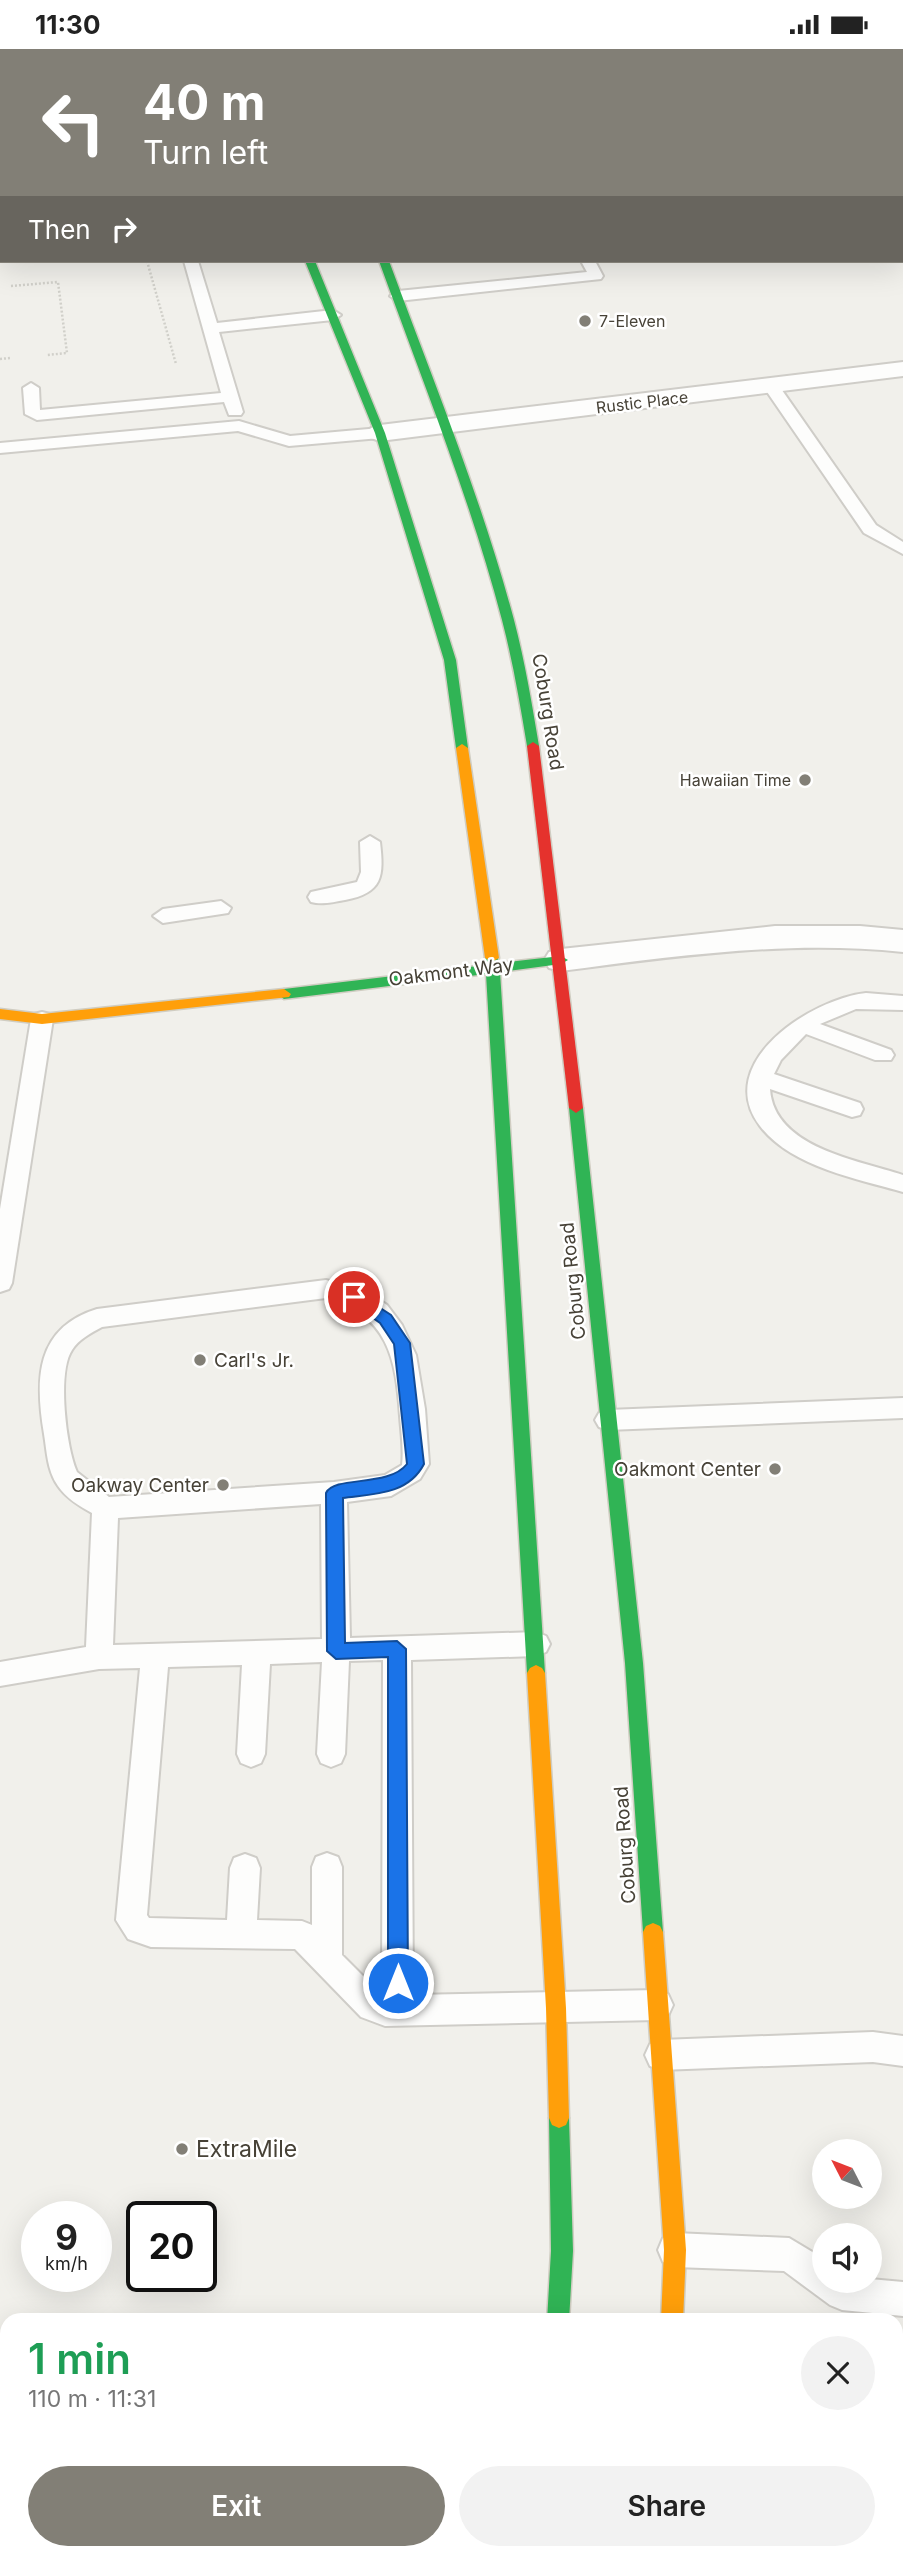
<!DOCTYPE html>
<meta charset="utf-8">
<style>
body{margin:0;font-family:Inter,sans-serif;background:#f2f2f2;color:#222;height:100vh;display:flex;flex-direction:column;font-size:26px;white-space:nowrap}
*{box-sizing:border-box;margin:0}
p{font-size:23px;color:#767676}
.icon{flex:none;width:38px;height:38px;fill:none;stroke:currentColor;stroke-width:2;stroke-linecap:round;stroke-linejoin:round}
.map{position:relative;flex:1;overflow:hidden}
.panel{position:absolute;left:0px;top:2264px;width:903px;height:247px;display:flex;flex-direction:column;background:#fff;border-radius:21px 21px 0 0;box-shadow:0 7px 28px #0002}
.panel>*{flex:none}
.hud{position:absolute;left:0px;top:0px;width:903px;height:214px;box-shadow:0 7px 28px #0002;background:#827f76;color:#fff;overflow:hidden}
.needle{width:46px;rotate:312deg}
.buttons{position:absolute;left:812px;top:2090px;display:grid;gap:14px}
.buttons a{display:grid;place-items:center;width:70px;height:70px;border-radius:50%;background:#fff;box-shadow:0 7px 28px #0002;font-size:35px}
.speed{position:absolute;left:21px;top:2152px;display:flex;gap:14px;font-size:35px;font-weight:700;text-align:center}
.speed>*{display:grid;place-content:center;width:91px;height:91px;border-radius:50%;background:#fff;box-shadow:0 7px 28px #0002;line-height:1}
.speed small{font-size:18px;font-weight:400}
.speed .limit{border:4px solid #111;border-radius:10px;background:#fff;color:#111}
.pin{position:absolute;display:grid;place-items:center;width:60px;height:60px;color:#fff;margin:-30px;border:4px solid #fff;border-radius:50%;box-shadow:0 2px 7px #0007}
.me{position:absolute;width:77px;margin:-38px;rotate:0deg;stroke-linejoin:round;filter:drop-shadow(0 0 5px #0008)}
.turn{display:flex;align-items:center;gap:24px;height:147px;padding:0 28px;font-size:32px}
.turn .icon{width:91px;height:91px;stroke-width:2.5}
.turn b{display:block;font-size:49px;line-height:60px}
.then{display:flex;align-items:center;height:66px;padding:0 28px;background:#0003;gap:14px;font-size:26px}
.round{display:grid;place-items:center;flex:none;width:74px;height:74px;border-radius:37px;background:#f2f2f2}
.head{display:flex;align-items:center;justify-content:space-between;height:119px;padding:0 28px}
h1{font-size:42px;font-weight:600;line-height:52px;color:#1e9e55}
.cta{display:flex;gap:14px;margin-top:auto;padding:14px 28px}
.cta a{flex:1;height:80px;border-radius:42px;background:#827f76;color:#fff;font-size:28px;font-weight:600;line-height:80px;text-align:center}
.cta a+a{background:#f2f2f2;color:#222}
.status{display:flex;justify-content:space-between;align-items:center;height:49px;padding:0 35px;background:#fff;direction:ltr}
.status svg{height:19px;fill:currentColor}
.map>svg:first-child{display:block}
.lines{fill:none;stroke-linecap:round;stroke-linejoin:round}
.lane-casing{stroke:#cfcdc8;stroke-width:4}
.street-casing{stroke:#cfcdc8;stroke-width:4}
.fast-casing{stroke:#d0cdc2;stroke-width:3}
.slow-casing{stroke:#d0cdc2;stroke-width:3}
.jam-casing{stroke:#d0cdc2;stroke-width:3}
.path{stroke:#d1d0ca;stroke-width:2.5;stroke-dasharray:2 2;stroke-linecap:butt}
.lane{fill:#fdfdfc;fill-rule:evenodd}
.street{fill:#fdfdfc;fill-rule:evenodd}
.fast{fill:#30b455;fill-rule:evenodd}
.slow{fill:#ff9f0a;fill-rule:evenodd}
.jam{fill:#e5322d;fill-rule:evenodd}
.route{fill:#1a73e8;stroke:#114b97;stroke-width:2}
.poi-dot{fill:#827f76;stroke:#fff;stroke-width:2.5}
.labels{text-anchor:middle;dominant-baseline:central;stroke-width:5;stroke-linejoin:round;paint-order:stroke}
.far-poi-label{font-size:16px;fill:#474237;stroke:#fff;text-anchor:start}
.far-street-label{font-size:16px;fill:#474237;stroke:#fff}
.street-label{font-size:19px;fill:#474237;stroke:#fff}
.poi-label{font-size:19px;fill:#474237;stroke:#fff;text-anchor:end}
.near-poi-label{font-size:23px;fill:#474237;stroke:#fff;text-anchor:start}
</style>
<div class="status"><b>11:30</b><svg viewBox="0 0 49 12"><path d="M0 12V9h3v3zM5 12V6h3v6zM10 12V3h3v9zM15 12V0h3v12zM26 1h20v11H26zM47 4h2v5h-2z"/></svg></div>
<div class="map">
<svg width="903" height="2510" viewBox="0 0 903 2510">
<rect width="100%" height="100%" fill="#f1f0eb"/>
<g class="lines">
<g class="lane-casing">
<g id="lane">
<rect x="901" y="153" width="2" height="8"/>
<polygon points="184,212 198,212 217,274 333,261 341,266 333,271 219,283 243,363 241,366 229,366 224,353 37,371 25,365 23,339 31,334 39,339 40,361 221,344"/>
<polygon points="581,212 595,212 603,227 601,230 398,252 390,247 398,242 587,223"/>
<polygon points="771,332 777,334 876,476 903,493 903,505 864,484 763,337"/>
<polygon points="239,372 290,387 380,379 388,384 380,389 289,397 238,382 0,404 0,394"/>
<path d="M370 787 380 793C384 827 383 844 345 851 334 853 322 856 311 853L308 848 311 843 357 833 361 823 360 793Z"/>
<polygon points="221,852 231,859 228,864 163,874 153,867 163,860"/>
<path d="M866 944 903 947V961L856 960 820 975 891 1001 894 1006 891 1011H875L806 985 781 1011 774 1025 860 1054 863 1060 860 1066 852 1068 770 1040C774 1099 858 1111 903 1126V1143C857 1130 790 1117 760 1077 712 1014 811 950 866 944Z"/>
<polygon points="42,963 50,965 53,970 12,1234 9,1240 0,1243 0,1160 31,970 34,965"/>
<path d="M326 1231 365 1242 387 1256 402 1276 416 1306 425 1360 429 1415 420 1430 391 1447 347 1453 350 1589 536 1583 546 1587 550 1595 546 1603 536 1607 411 1611 413 1946 657 1941 668 1945 673 1956 668 1967 657 1971 385 1977 361 1968 295 1900 151 1898 128 1890 116 1871 140 1619 99 1620 0 1637V1613L86 1598 92 1464C79 1457 66 1449 58 1437 47 1421 47 1403 44 1385 35 1331 35 1279 97 1260ZM326 1249C388 1266 396 1309 400 1367 401 1382 404 1401 402 1416L385 1426 334 1433 109 1448 77 1423C66 1399 57 1323 72 1301 79 1290 91 1284 102 1278ZM321 1455 322 1590 113 1596 118 1469ZM383 1611 382 1946 342 1906V1818L338 1808 327 1804 316 1808 312 1818V1876L302 1872 257 1871 260 1819 256 1809 245 1805 234 1809 230 1819 227 1871 149 1869 147 1866 168 1618 242 1616 237 1705 241 1714 251 1718 261 1714 265 1705 270 1615 322 1613 317 1705 321 1714 331 1718 341 1714 345 1705 349 1612Z"/>
<polygon points="903,1349 903,1369 608,1381 599,1378 595,1371 599,1364 608,1361"/>
<polygon points="873,1983 903,1987 903,2017 873,2013 661,2021 650,2017 645,2006 650,1995 661,1991"/>
<polygon points="675,2184 789,2189 824,2210 824,2231 870,2230 903,2233 903,2267 842,2261 830,2256 784,2222 675,2218 663,2213 658,2201 663,2189"/>
</g>
</g>
<g class="street-casing">
<g id="street">
<rect x="0" y="194" width="2" height="14"/>
<polygon points="903,313 903,327 380,392 371,389 367,384 371,379 380,376"/>
<path d="M775 877H860L903 881V903C788 891 675 907 561 922L549 919 544 911 549 903 561 900Z"/>
</g>
</g>
<g class="fast-casing">
<g id="fast">
<polygon points="230,0 238,0 239,2 231,2"/>
<polygon points="305,212 315,212 385,384 456,611 468,699 466,702 458,702 456,699 444,611 375,384"/>
<path d="M379 212H389C433 331 481 448 514 571 525 613 532 655 539 697L537 700H529L527 697C520 655 513 613 502 571 470 449 422 331 379 212Z"/>
<polygon points="492,905 497,906 499,914 561,907 568,911 561,915 500,923 545,1624 542,1629 536,1632 530,1629 527,1624 486,925 284,950 277,945 284,940 486,916 485,909"/>
<polygon points="576,1054 583,1059 643,1614 663,1883 660,1889 653,1892 646,1889 643,1883 625,1614 569,1059"/>
<polygon points="559,2059 566,2062 569,2069 573,2202 569,2272 547,2272 551,2202 549,2069 552,2062"/>
<rect x="535" y="2504" width="24" height="6"/>
</g>
</g>
<g class="slow-casing">
<g id="slow">
<polygon points="462,695 468,699 499,909 492,913 485,909 456,699"/>
<polygon points="284,940 291,945 289,948 42,975 0,970 0,960 42,965"/>
<polygon points="536,1616 542,1619 545,1624 566,1959 569,2069 566,2076 559,2079 552,2076 549,2069 546,1959 527,1624 530,1619"/>
<polygon points="653,1874 660,1877 663,1883 686,2201 683,2272 661,2272 664,2201 643,1883 646,1877"/>
<rect x="654" y="2504" width="24" height="6"/>
</g>
</g>
<g class="jam-casing">
<g id="jam">
<polygon points="285,0 293,0 294,2 286,2"/>
<polygon points="533,693 539,697 583,1059 576,1064 569,1059 527,697"/>
</g>
</g>
<g class="path">
<polyline points="147,212 176,315"/>
<polyline points="11,237 58,233 67,304 47,306"/>
<polyline points="0,310 10,309"/>
</g>
<use href="#lane" class="lane"/>
<use href="#street" class="street"/>
<use href="#fast" class="fast"/>
<use href="#slow" class="slow"/>
<use href="#jam" class="jam"/>
</g>
<path class="route" d="M354 1242 391 1266 410 1294 424 1415C408 1446 373 1445 343 1449L345 1594 397 1592 406 1600 408 1934 405 1941 398 1944 391 1941 388 1934V1608L336 1610 327 1602 326 1444C335 1426 388 1439 407 1415L394 1295 380 1274 349 1252 346 1248Z"/>
<g class="poi-dot">
<circle cx="585" cy="272" r="7"/>
<circle cx="805" cy="731" r="7"/>
<circle cx="200" cy="1311" r="7"/>
<circle cx="775" cy="1420" r="7"/>
<circle cx="223" cy="1436" r="7"/>
<circle cx="182" cy="2100" r="7"/>
</g>
<g class="labels">
<g class="far-poi-label">
<text x="599" y="272">7-Eleven</text>
<text x="791" y="731" text-anchor="end">Hawaiian Time</text>
</g>
<g class="far-street-label">
<text transform="translate(642 353) rotate(-7)">Rustic Place</text>
</g>
<g class="street-label">
<text transform="translate(548 663) rotate(81)">Coburg Road</text>
<text transform="translate(451 923) rotate(-7)">Oakmont Way</text>
<text transform="translate(573 1232) rotate(-96)">Coburg Road</text>
<text transform="translate(625 1796) rotate(-94)">Coburg Road</text>
</g>
<g class="poi-label">
<text x="214" y="1311" text-anchor="start">Carl's Jr.</text>
<text x="761" y="1420">Oakmont Center</text>
<text x="209" y="1436">Oakway Center</text>
</g>
<g class="near-poi-label">
<text x="196" y="2100">ExtraMile</text>
</g>
</g>
</svg>
<div class="buttons">
<a><svg class="needle" viewBox="-14 -14 28 28"><path d="M0-13l5 13h-10z" fill="#e53935"/><path d="M0 13l5-13h-10z" fill="#767676"/></svg></a>
<a><svg class="icon" aria-label="sound" viewBox="0 0 24 24"><path d="M4 9h4l5-4v14l-5-4H4zM17 9q2 3 0 6"/></svg></a>
</div>
<div class="speed"><div>9<small>km/h</small></div><div class="limit">20</div></div>
<div class="pin" style="left:354px;top:1248px;background:#d93025"><svg class="icon" aria-label="arrive" viewBox="0 0 24 24"><path d="M6 21V4h12l-3 4 3 4H6"/></svg></div>
<svg class="me" style="left:398px;top:1934px" viewBox="-20 -20 40 40"><circle r="17" fill="#1a73e8" stroke="#fff" stroke-width="3"/><path d="M0-11L8 9 0 5-8 9z" fill="#fff"/></svg>
<div class="hud">
<div class="turn"><svg class="icon" aria-label="left" viewBox="0 0 24 24"><path d="M17 20v-9H6M10 6l-5 5 5 5"/></svg><div><b>40 m</b>Turn left</div></div>
<div class="then">Then<svg class="icon" aria-label="right" viewBox="0 0 24 24"><path d="M7 20v-9h11M14 6l5 5-5 5"/></svg></div>
</div>
<section class="panel">
<div class="head"><div><h1>1 min</h1><p>110 m · 11:31</p></div><a class="round"><svg class="icon" aria-label="close" viewBox="0 0 24 24"><path d="M6 6l12 12M18 6L6 18"/></svg></a></div>
<div class="cta"><a>Exit</a><a>Share</a></div>
</section>
</div>
